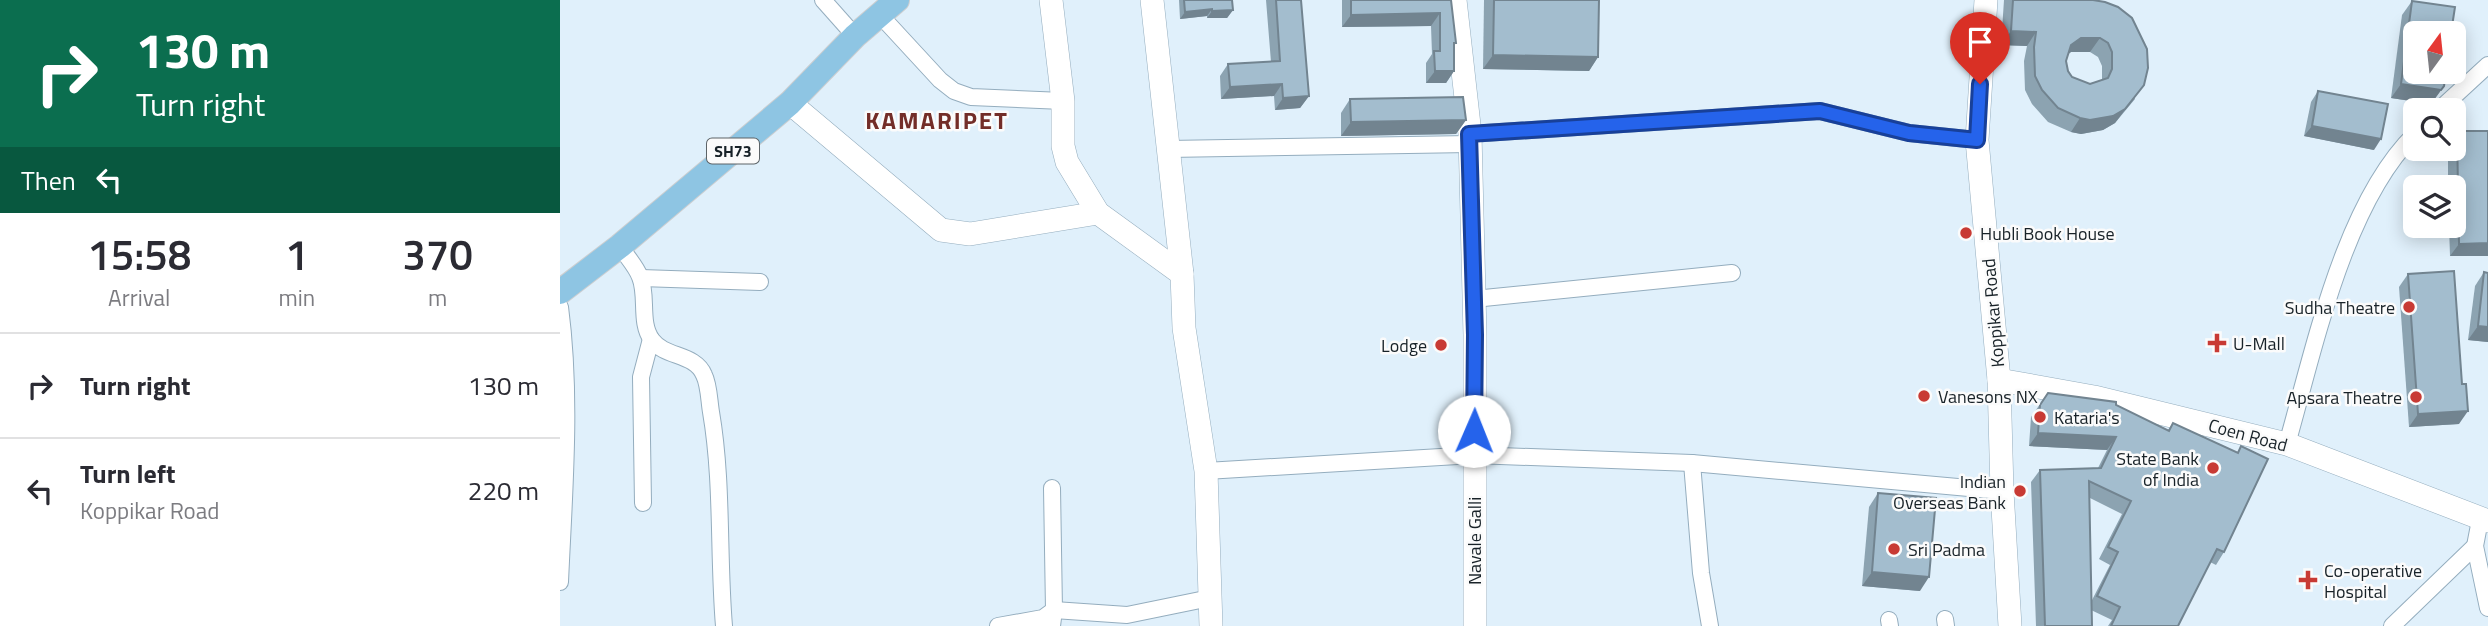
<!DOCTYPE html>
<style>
body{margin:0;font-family:"Titillium Web",sans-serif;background:#f7f7f7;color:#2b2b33;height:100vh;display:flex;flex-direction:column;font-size:26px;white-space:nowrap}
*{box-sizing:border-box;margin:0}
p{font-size:23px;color:#7c7c81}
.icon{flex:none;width:38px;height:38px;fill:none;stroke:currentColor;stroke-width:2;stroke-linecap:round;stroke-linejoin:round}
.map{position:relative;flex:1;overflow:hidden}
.panel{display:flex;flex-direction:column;background:#fff;width:560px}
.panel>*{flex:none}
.hud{background:#0b6e4f;color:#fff;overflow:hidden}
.needle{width:46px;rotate:15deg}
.controls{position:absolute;left:1843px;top:21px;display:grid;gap:14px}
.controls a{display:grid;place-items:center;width:63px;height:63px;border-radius:10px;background:#fff;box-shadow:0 4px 18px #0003;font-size:35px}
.pin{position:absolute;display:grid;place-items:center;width:60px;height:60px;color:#fff;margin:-72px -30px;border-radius:50% 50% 50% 0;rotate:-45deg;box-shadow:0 0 7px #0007}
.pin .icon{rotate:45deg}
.me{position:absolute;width:77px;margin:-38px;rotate:1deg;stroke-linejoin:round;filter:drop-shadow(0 0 5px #0008)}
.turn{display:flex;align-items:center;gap:24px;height:147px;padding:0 21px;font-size:32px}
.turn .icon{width:91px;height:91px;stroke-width:2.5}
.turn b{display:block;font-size:49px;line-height:60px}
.then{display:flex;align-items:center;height:66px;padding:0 21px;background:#0003;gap:14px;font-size:26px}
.eta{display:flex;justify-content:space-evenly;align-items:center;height:119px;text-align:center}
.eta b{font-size:42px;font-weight:600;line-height:49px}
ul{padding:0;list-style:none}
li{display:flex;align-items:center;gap:21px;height:105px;padding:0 21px;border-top:2px solid #e1e1e2}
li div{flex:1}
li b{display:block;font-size:26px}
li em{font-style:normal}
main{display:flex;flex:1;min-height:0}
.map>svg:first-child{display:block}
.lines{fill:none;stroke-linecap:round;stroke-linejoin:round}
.street-casing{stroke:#94adbe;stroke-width:18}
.secondary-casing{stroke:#94adbe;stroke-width:24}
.primary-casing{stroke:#ccced0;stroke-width:26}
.street{stroke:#fff;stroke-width:16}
.secondary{stroke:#fff;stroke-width:23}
.primary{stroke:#8ec5e3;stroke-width:24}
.wall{fill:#8ca3b1;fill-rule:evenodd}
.shaded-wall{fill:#728490}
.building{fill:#a3bdce;stroke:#728490;stroke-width:2;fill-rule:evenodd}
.route-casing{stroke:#184099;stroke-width:18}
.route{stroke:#2563eb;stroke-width:12}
.poi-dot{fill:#c83a34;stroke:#fbfbfb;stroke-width:2.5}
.labels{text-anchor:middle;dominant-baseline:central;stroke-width:5;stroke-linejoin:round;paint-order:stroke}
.shield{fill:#fbfbfb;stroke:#5c6367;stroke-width:2}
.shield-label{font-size:16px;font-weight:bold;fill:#182228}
.poi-label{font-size:18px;fill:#182228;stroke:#fbfbfb;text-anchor:start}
.street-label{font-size:18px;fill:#182228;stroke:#fbfbfb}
.district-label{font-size:24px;font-weight:bold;letter-spacing:2px;fill:#732d28;stroke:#fbfbfb}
</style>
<main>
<section class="panel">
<div class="hud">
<div class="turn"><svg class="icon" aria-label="right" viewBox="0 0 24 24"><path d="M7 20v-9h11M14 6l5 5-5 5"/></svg><div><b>130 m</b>Turn right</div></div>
<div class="then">Then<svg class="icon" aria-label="left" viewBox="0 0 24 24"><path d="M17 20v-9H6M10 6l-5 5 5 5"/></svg></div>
</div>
<div class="eta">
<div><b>15:58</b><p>Arrival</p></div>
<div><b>1</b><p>min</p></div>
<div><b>370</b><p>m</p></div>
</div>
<ul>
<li><svg class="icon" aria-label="right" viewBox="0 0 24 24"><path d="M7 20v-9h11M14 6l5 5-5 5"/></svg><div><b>Turn right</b></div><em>130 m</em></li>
<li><svg class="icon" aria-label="left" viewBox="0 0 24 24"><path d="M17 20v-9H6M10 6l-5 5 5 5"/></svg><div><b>Turn left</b><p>Koppikar Road</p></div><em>220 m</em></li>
</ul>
</section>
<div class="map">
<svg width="1928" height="626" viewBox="0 0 1928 626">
<rect width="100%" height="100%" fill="#e0f0fb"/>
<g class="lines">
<g class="street-casing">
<g id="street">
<polyline points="263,0 295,36"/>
<polyline points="320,15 380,80 394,91 411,97 503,101"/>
<polyline points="1879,110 1928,65"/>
<polyline points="910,134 1260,111 1349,133 1417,140"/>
<polyline points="608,149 910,144"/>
<path d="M60 246C66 256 76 266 80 277 88 296 79 323 92 340 105 358 135 353 144 375 149 385 149 400 151 412 163 482 158 555 164 626"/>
<polyline points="81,278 200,282"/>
<polyline points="914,299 1172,273"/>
<path d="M0 307C12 398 4 491 0 582"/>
<path d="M1727 444C1754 350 1784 203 1855 134"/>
<polyline points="1132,463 1141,573 1150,626"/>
<polyline points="646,471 914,455 1132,463 1442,491"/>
<polyline points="83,503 81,377 91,339"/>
<polyline points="1920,520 1915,546 1928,608"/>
<polyline points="1385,619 1386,626"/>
<polyline points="1329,620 1330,626"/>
<polyline points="438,626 483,618 494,610 567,615 650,598"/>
<polyline points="492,626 494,610 492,488"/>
<polyline points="1832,626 1915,546"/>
</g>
</g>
<g class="secondary-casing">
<g id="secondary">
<polyline points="491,0 503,101 503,146 507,162 538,213 622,274 624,328 646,471 651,626"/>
<polyline points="592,0 622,274"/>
<polyline points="895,0 910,134 915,335 915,626"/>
<polyline points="1426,0 1417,140 1439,380 1442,491 1450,626"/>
<polyline points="230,103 381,230 410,234 538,213"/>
<polyline points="1439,380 1534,397 1727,444 1928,521"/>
</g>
</g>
<g class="primary-casing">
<polyline id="primary" points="0,292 60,246 230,103 295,36 337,0"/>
</g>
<use href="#street" class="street"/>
<use href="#secondary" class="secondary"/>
<use href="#primary" class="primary"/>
</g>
<g class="wall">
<polygon points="619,0 672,0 673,10 667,18 647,18 647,16 620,19"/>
<polygon points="706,0 741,0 749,96 740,108 715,110 714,96 661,99 660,76 668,64 711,62"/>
<polygon points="782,0 891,0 896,43 894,46 894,71 886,83 866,83 866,63 872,54 871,26 782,27"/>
<polygon points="924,0 1039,0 1038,57 1029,71 923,69"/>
<path d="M1444 0H1533L1575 99 1555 123 1543 130 1521 134 1511 132 1488 122 1472 104 1465 90 1464 61 1467 46 1441 45ZM1511 52H1530L1538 57 1542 66V80L1530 84 1512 77 1508 71 1506 61 1508 54Z"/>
<polygon points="1852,1 1884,86 1871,104 1831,98 1842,15"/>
<polygon points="1758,91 1814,150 1744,136 1751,102"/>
<polygon points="790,99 906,120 896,134 781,136 781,113"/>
<polygon points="1897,131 1928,256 1890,256 1889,226 1894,226 1894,187 1888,187 1888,149 1894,149 1894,136"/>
<polygon points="1924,272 1928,342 1908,340 1915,286"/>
<polygon points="1848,274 1899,424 1849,427 1839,287"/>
<path d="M1488 393 1556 405 1608 430 1613 423 1677 453 1681 446 1664 552 1656 565 1650 562 1618 626H1548L1552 620 1531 610 1532 626H1476L1471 482 1480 470 1538 468 1547 450 1469 446 1471 417ZM1530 498 1562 514 1539 559 1550 565 1531 602Z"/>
<polygon points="1318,493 1360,591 1302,586 1309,507"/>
</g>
<g class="shaded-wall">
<polygon points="652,9 647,16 620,19 625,12"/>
<polygon points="673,10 667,18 647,18 652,11"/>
<polygon points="880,13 871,26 782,27 791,15"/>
<polygon points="1451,31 1476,32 1467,46 1441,45"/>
<polygon points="1521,38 1540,38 1530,52 1511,52 1501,59 1511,45"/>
<polygon points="933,55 1038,57 1029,71 923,69"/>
<polygon points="875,71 894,71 886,83 866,83"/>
<polygon points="722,84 714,96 661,99 670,87"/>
<polygon points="1841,84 1884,86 1871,104 1831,98"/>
<polygon points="1584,85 1555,123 1543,130 1521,134 1511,132 1520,118"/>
<polygon points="749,96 740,108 715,110 723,98"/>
<polygon points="906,120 896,134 781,136 791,122"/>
<polygon points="1752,126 1821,139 1814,150 1744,136"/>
<polygon points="1928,243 1928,256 1890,256 1899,244"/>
<polygon points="1918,326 1928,327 1928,342 1908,340"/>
<polygon points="1908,411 1899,424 1849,427 1858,414"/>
<polygon points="1478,433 1556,437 1547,450 1469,446"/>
<polygon points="1312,572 1369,577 1360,591 1302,586"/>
</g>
<g class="building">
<polygon points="624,0 672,0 673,10 652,11 652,9 625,12"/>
<polygon points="716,0 741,0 749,96 723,98 722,84 670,87 668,64 720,61"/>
<polygon points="791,0 891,0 896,43 894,43 894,71 875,71 874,51 880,51 880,13 791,15"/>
<polygon points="934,0 1039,0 1038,57 933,55"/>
<path d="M1453 0H1533L1545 2 1558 7 1572 18 1587 49 1588 68 1584 85 1565 109 1553 116 1530 120 1520 118 1498 108 1482 90 1475 76 1474 47 1476 32 1451 31ZM1521 38H1540L1548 43 1552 52V69L1548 78 1530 84 1512 77 1508 71 1506 61 1511 45Z"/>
<polygon points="1852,1 1895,7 1891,33 1855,33 1855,72 1886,72 1884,86 1881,90 1841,84"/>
<polygon points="1758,91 1828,104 1821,139 1752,126"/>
<polygon points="903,97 906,120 791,122 790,99"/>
<polygon points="1897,131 1928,131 1928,243 1899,244"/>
<polygon points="1894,271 1902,384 1906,384 1908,411 1858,414 1848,274"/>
<polygon points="1924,272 1928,273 1928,327 1918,326"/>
<polygon points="1488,393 1556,402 1556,405 1609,431 1613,423 1678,453 1681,446 1708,459 1664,552 1657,549 1618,626 1551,626 1560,607 1537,596 1558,552 1548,547 1571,501 1529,481 1532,626 1485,626 1480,470 1541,468 1556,437 1478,433 1480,405"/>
<polygon points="1318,493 1376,498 1369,577 1312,572"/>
</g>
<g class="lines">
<g class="route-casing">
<polyline id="route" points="914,431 915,335 909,134 1260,111 1349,133 1417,140 1420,84"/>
</g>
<use href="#route" class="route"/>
</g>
<g class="poi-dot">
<circle cx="1406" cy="233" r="7"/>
<circle cx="1849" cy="307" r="7"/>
<path d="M1653.5 332.5h7v7h7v7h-7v7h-7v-7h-7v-7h7z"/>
<circle cx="881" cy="345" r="7"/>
<circle cx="1364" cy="396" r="7"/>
<circle cx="1856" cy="397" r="7"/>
<circle cx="1480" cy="417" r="7"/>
<circle cx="1653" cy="468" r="7"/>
<circle cx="1460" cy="491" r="7"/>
<circle cx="1334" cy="549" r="7"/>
<path d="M1744.5 569.5h7v7h7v7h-7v7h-7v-7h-7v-7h7z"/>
</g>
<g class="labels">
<rect class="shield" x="147" y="138.5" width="52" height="25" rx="5"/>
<g class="shield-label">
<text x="173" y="151">SH73</text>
</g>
<g class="poi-label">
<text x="1420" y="233">Hubli Book House</text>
<text x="1835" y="307" text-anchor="end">Sudha Theatre</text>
<text x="1673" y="343">U-Mall</text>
<text x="867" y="345" text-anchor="end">Lodge</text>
<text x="1378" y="396">Vanesons NX</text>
<text x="1842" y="397" text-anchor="end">Apsara Theatre</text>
<text x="1494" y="417">Kataria's</text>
<text x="1639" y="458" text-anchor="end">State Bank<tspan x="1639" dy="21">of India</tspan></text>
<text x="1446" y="481" text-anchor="end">Indian<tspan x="1446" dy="21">Overseas Bank</tspan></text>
<text x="1348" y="549">Sri Padma</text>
<text x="1764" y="570">Co-operative<tspan x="1764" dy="21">Hospital</tspan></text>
</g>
<g class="street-label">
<text transform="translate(1433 313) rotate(-95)">Koppikar Road</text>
<text transform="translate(1688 435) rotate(15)">Coen Road</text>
<text transform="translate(914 541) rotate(-90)">Navale Galli</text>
</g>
<g class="district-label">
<text x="377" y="120">KAMARIPET</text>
</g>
</g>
</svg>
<div class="controls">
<a><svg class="needle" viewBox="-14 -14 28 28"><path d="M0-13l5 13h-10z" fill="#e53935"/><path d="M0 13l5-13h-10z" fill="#7c7c81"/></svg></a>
<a><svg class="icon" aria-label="search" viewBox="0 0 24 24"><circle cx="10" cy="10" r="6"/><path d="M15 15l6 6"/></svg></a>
<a><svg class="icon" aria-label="layers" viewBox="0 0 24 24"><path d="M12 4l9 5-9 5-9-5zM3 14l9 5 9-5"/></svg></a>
</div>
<div class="pin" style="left:1420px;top:84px;background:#d93025"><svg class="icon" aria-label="arrive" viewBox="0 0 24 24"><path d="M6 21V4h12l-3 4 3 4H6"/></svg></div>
<svg class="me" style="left:914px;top:431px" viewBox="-20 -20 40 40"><circle r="19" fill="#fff"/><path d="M0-13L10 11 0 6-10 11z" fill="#2563eb"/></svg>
</div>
</main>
